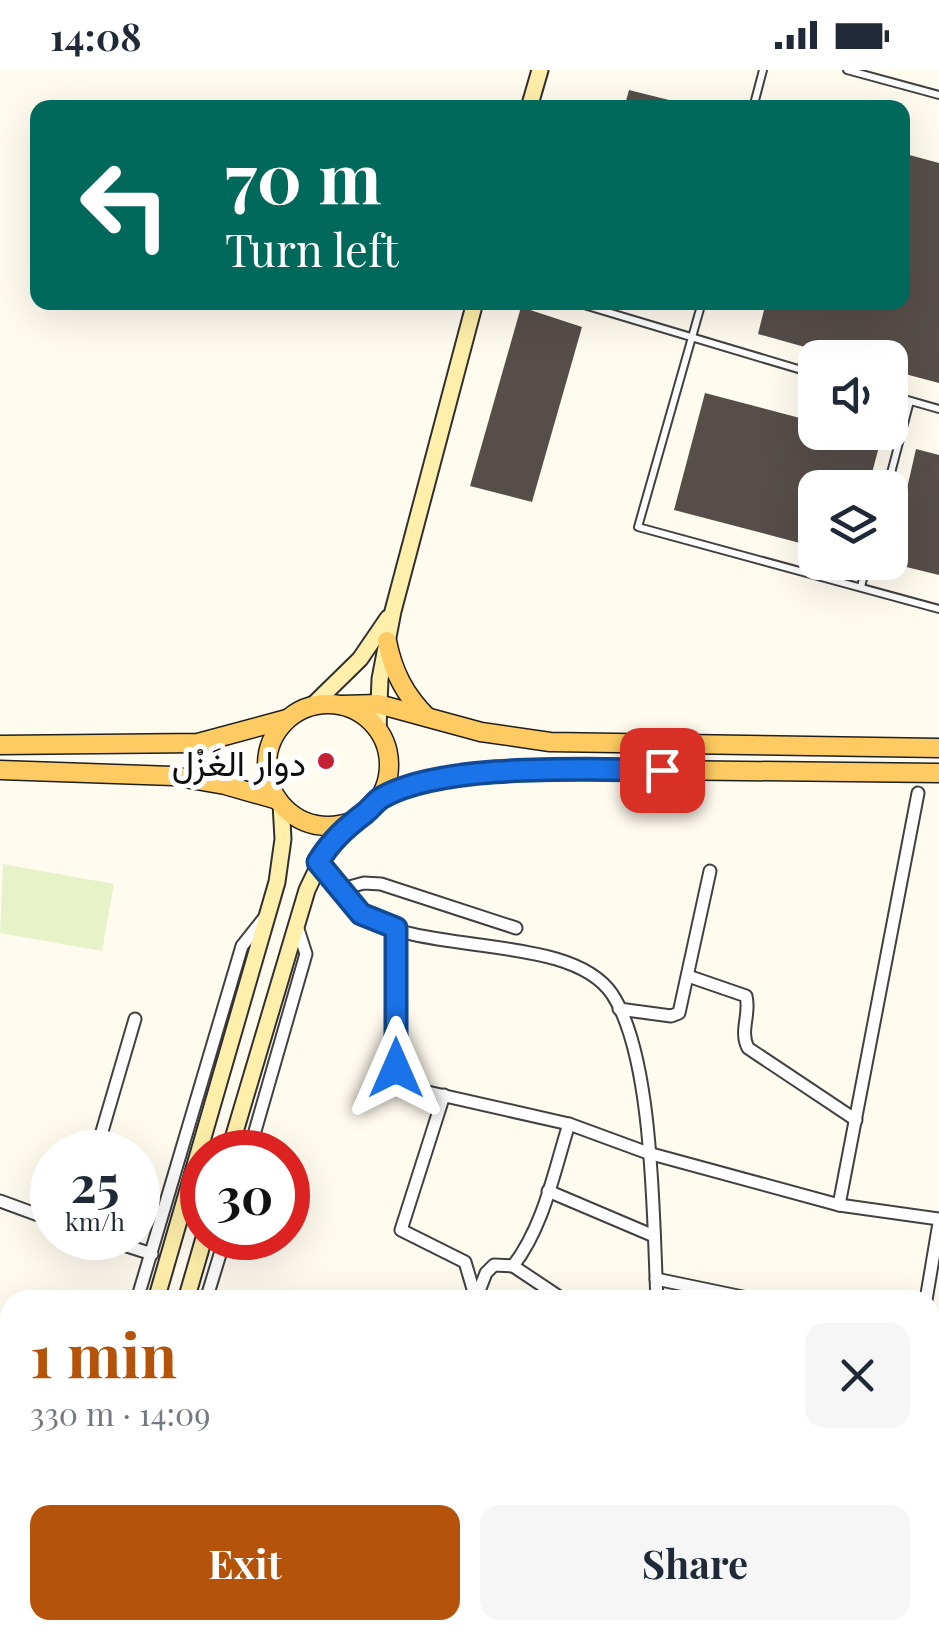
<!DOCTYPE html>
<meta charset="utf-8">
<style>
body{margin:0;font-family:"Playfair Display",Vazirmatn,serif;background:#f6f6f7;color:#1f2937;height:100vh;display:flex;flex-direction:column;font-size:38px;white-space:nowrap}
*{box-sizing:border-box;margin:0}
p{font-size:32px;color:#747a83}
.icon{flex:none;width:55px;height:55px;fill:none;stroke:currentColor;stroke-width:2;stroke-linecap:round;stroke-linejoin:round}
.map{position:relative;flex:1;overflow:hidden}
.sheet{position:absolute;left:0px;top:1220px;width:940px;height:350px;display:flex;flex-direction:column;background:#fff;border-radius:30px 30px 0 0;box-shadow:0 10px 40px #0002}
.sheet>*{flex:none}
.banner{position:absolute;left:30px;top:30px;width:880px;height:210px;border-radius:20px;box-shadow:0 10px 40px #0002;background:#00695c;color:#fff;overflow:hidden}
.controls{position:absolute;left:798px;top:270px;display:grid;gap:20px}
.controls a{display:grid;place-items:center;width:110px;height:110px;border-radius:20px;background:#fff;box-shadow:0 10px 40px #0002;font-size:50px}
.speed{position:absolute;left:30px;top:1060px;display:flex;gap:20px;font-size:50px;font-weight:700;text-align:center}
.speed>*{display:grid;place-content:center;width:130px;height:130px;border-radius:50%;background:#fff;box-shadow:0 10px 40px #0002;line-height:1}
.speed small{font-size:25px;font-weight:400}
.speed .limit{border:15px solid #d22;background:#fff;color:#111}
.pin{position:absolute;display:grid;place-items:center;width:85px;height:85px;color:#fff;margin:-42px;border-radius:20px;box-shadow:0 5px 15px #0006}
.me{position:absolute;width:110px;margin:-55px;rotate:0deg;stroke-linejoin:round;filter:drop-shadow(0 0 8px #0008)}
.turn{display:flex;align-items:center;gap:35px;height:210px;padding:0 30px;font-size:45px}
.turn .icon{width:130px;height:130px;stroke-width:2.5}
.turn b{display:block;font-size:70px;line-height:85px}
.round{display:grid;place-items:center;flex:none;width:105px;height:105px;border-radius:20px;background:#f6f6f7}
.headline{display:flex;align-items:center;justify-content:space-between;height:170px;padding:0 30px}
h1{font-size:60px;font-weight:700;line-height:75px;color:#b45309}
.button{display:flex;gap:20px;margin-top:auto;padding:20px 30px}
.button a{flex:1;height:115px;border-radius:20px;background:#b45309;color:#fff;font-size:40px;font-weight:700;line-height:115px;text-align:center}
.button a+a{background:#f6f6f7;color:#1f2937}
.status{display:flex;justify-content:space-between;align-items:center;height:70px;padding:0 50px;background:#fff;direction:ltr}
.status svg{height:28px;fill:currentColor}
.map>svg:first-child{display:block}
.pitch{fill:#e7f2c9}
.building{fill:#574e4a}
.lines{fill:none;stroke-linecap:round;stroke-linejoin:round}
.service-casing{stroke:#414141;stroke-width:10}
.minor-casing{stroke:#414141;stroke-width:15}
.tertiary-casing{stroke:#414141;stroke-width:18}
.secondary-casing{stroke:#303030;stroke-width:19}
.primary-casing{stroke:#1f1f1f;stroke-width:21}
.service{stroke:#fff;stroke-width:6}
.minor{stroke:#fff;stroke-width:11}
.tertiary{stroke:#fff;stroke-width:14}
.secondary{stroke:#ffefaa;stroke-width:15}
.primary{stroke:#fdcb61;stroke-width:18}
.route-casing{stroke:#114b97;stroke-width:25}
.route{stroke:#1a73e8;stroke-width:18}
.poi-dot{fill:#c32034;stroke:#fff;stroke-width:4}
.labels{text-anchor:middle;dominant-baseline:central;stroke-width:10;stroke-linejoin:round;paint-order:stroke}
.poi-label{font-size:35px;fill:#0e0e0e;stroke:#fff;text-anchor:end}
</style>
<div class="status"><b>14:08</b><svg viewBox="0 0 49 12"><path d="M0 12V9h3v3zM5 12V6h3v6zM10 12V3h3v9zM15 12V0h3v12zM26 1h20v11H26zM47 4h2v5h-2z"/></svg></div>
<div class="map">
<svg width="939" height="1570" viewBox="0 0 939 1570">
<rect width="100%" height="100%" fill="#fffbef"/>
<polygon class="pitch" points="3,794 114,814 102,881 0,863"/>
<g class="building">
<polygon points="629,20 685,34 685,38 624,38"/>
<polygon points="902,83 939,93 939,313 890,300 890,288 844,288 758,264 766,232 902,232"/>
<polygon points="521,237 582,257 532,432 470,416"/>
<polygon points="705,323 815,352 815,362 856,362 881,369 868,418 815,418 815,477 674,440"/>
<polygon points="916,379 939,385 939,505 890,493"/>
</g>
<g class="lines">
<g class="service-casing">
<g id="service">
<polyline points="847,0 939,25"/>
<polyline points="753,38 763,0"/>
<polyline points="574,232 815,304"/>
<polyline points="702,232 638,457 939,539"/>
<polyline points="890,325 939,339"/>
<polyline points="887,418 910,331"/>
<polyline points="861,517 867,492"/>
<polyline points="825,1570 833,1560"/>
</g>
</g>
<g class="minor-casing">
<g id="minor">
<path d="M318 792C329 805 350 836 362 844 422 887 570 862 612 924 654 987 653 1152 657 1230"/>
<polyline points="342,819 364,813 381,814 516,858"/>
<polyline points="396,859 396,998 401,1016 569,1054 648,1083 839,1135 939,1149"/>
<path d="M688 906 746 926C751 943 739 961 748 978L856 1050"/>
<polyline points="619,939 671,946 679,943 710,801"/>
<polyline points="444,1025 401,1160 465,1192 476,1229"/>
<polyline points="96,1082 135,949"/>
<polyline points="249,1082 306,884 297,856"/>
<polyline points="548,1121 654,1166"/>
<polyline points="0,1131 52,1150"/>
<polyline points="839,1135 918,723"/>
<polyline points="102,1168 152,1184"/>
<polyline points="513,1196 564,1230"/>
<polyline points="656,1209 757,1230"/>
<path d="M477 1226 486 1203 494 1195 513 1196C544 1156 554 1101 569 1054"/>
<polyline points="137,1230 242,876 265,847"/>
<polyline points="206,1230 225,1168"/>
<polyline points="926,1230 939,1153"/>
<polyline points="930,1294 939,1294"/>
<polyline points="693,1560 706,1570"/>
<polyline points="40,1570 42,1560"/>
<polyline points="109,1570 112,1560"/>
<polyline points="193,1570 195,1560"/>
<polyline points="532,1570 540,1560"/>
</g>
</g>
<g class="tertiary-casing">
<g id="tertiary">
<polyline points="917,1560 930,1570"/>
<polyline points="635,1570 643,1560"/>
</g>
</g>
<g class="secondary-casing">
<g id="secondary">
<polyline points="529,38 540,0"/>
<polyline points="313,635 360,589 388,548"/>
<polyline points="378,660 380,609 393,541 475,232"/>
<polyline points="229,1082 307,820 327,778 339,762 356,749"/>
<polyline points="156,1230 277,812 283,769 281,733"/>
<polyline points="186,1230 204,1168"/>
<polyline points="59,1570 62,1560"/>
<polyline points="88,1570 91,1560"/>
</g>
</g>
<g class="primary-casing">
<g id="primary">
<path d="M387 571C393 602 405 625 427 647"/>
<circle cx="328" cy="695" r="61"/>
<polyline points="342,635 378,634 481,662 550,672 939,678"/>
<polyline points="0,675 198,673 287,649"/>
<polyline points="0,700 173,706 225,715 278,730"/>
<path d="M378 729C462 690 566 700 657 700 751 701 845 702 939 703"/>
</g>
</g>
<use href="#service" class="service"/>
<use href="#minor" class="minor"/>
<use href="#tertiary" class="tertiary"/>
<use href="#secondary" class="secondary"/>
<use href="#primary" class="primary"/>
</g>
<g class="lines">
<g class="route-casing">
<path id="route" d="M396 998V858L361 844 318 792C331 771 345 758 365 743 371 738 375 732 381 728 442 692 591 700 662 700"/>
</g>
<use href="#route" class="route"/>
</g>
<circle class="poi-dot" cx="326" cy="691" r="10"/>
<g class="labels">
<g class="poi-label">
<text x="306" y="691">دوار الغَزْل</text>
</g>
</g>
</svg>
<div class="controls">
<a><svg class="icon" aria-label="sound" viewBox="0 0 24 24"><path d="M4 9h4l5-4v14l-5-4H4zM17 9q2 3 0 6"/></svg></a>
<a><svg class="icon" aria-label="layers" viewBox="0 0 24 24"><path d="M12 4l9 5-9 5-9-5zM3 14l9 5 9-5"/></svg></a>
</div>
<div class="speed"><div>25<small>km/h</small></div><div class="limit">30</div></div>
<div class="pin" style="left:662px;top:700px;background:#d93025"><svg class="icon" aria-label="arrive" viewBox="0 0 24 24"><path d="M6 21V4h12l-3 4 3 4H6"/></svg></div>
<svg class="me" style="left:396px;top:998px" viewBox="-20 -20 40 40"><path d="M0-17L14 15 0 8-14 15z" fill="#1a73e8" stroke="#fff" stroke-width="4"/></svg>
<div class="banner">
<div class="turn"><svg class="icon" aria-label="left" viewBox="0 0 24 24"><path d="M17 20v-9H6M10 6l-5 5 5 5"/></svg><div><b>70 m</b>Turn left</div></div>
</div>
<section class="sheet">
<div class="headline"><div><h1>1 min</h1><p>330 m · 14:09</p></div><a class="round"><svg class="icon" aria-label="close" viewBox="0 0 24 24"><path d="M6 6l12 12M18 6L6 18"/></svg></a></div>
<div class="button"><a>Exit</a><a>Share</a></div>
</section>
</div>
